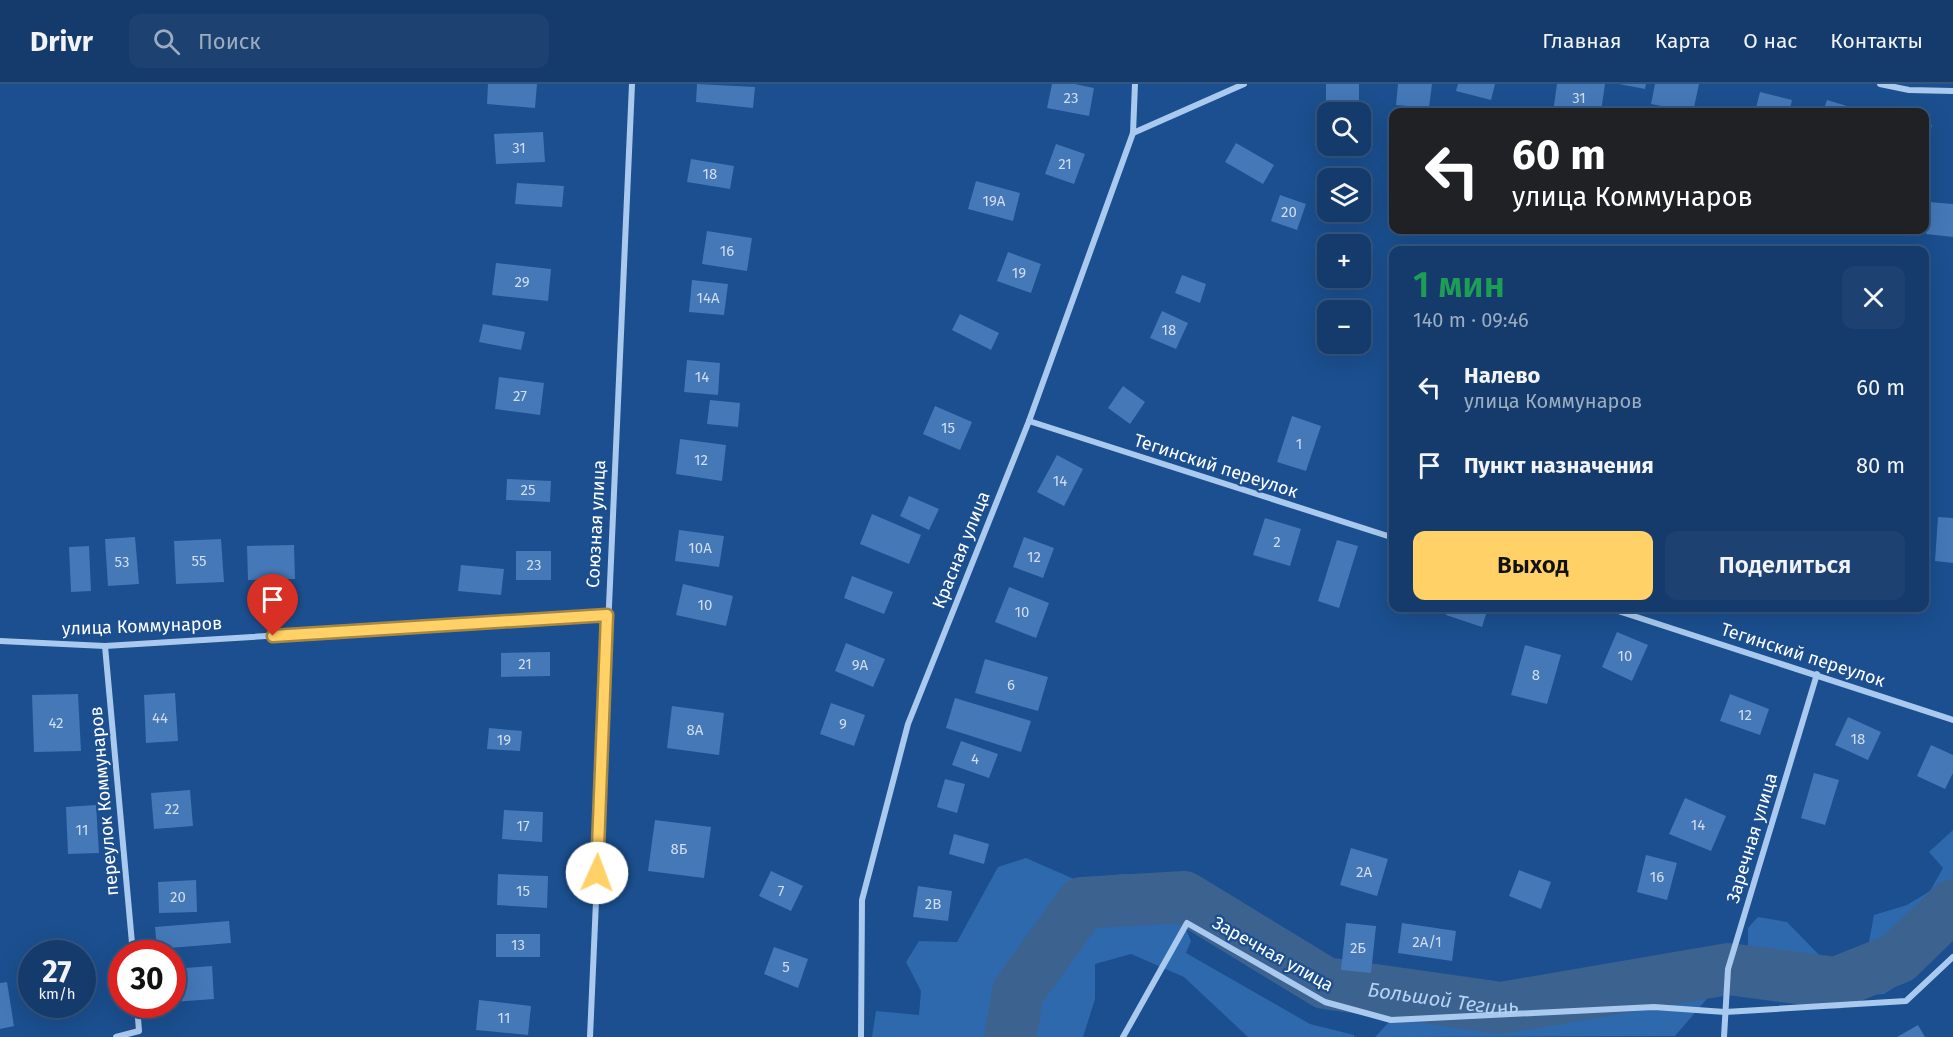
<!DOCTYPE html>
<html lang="ru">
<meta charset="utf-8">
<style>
body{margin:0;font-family:"Fira Sans",sans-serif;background:#1d4271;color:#f1f3f6;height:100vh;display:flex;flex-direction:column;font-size:22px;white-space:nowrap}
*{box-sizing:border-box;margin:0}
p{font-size:20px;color:#9dadc1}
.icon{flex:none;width:33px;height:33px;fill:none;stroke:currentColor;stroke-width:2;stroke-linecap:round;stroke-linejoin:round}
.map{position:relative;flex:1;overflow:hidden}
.drawer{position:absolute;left:1389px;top:162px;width:540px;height:366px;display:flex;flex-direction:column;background:#143b6b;border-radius:12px;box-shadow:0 6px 24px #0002,0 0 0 2px #33557e}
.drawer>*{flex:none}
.banner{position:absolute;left:1389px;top:24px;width:540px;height:126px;border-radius:12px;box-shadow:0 6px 24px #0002,0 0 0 2px #33557e;background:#202124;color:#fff;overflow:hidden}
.controls{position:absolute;left:1317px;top:18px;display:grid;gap:12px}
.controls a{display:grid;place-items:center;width:54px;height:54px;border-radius:12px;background:#143b6b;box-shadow:0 6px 24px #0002,0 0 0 2px #33557e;font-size:30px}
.speed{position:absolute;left:18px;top:856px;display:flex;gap:12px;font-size:30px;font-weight:700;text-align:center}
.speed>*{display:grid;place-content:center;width:78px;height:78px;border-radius:50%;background:#143b6b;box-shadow:0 6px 24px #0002,0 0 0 2px #33557e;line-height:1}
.speed small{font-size:15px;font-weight:400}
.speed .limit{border:9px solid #d22;background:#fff;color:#111}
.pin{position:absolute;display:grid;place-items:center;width:51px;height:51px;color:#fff;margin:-62px -26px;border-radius:50% 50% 50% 0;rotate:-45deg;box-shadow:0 0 6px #0007}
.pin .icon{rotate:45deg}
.me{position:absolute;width:66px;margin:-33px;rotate:2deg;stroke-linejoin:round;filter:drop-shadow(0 0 4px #0008)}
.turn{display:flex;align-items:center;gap:21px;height:126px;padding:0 24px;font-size:27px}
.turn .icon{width:78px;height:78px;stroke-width:2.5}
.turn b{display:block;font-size:42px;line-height:51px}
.round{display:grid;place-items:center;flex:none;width:63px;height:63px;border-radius:12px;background:#1d4271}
.headline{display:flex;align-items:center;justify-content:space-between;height:102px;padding:0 24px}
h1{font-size:36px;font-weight:600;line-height:45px;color:#1e9e55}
.cta{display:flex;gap:12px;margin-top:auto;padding:12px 24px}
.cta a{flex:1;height:69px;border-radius:12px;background:#ffd166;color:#111;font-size:24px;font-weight:600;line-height:69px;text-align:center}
.cta a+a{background:#1d4271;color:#f1f3f6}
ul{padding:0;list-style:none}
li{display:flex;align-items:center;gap:18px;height:78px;padding:0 24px}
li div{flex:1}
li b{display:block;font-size:22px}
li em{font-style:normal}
header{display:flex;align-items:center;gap:36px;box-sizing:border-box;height:84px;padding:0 30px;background:#143b6b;border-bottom:2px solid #33557e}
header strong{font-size:28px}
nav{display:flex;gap:33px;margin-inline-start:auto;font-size:21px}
.search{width:420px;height:54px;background:#1d4271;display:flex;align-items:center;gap:15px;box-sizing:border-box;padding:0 21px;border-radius:12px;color:#9dadc1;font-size:22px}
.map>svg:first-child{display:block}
.green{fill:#2e69ad}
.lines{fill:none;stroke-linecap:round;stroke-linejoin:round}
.river{stroke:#3c6290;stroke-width:52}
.building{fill:#4478b7}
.minor{stroke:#a9c9ee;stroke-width:6}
.route-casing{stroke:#a68842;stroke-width:15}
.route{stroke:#ffd166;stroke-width:10}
.labels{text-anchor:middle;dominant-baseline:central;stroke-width:4.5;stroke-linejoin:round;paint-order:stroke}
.number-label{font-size:15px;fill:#d0dded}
.street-label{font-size:18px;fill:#fff;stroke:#1b4f8f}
.water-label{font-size:20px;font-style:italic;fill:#b5d3f5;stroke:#1b4f8f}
</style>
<header>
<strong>Drivr</strong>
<div class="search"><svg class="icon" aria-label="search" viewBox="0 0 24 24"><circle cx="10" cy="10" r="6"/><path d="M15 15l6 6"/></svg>Поиск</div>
<nav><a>Главная</a><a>Карта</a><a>О нас</a><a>Контакты</a></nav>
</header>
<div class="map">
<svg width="1953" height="953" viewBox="0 0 1953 953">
<rect width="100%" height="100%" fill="#1b4f8f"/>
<g class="green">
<polygon points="1953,746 1953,853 1918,888 1884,910 1849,912 1807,905 1788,910 1759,911 1743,906 1748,870 1748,844 1758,833 1787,838 1824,876 1847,883 1868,863 1874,831 1907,821 1930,807 1943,784 1929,768"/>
<polygon points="1026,774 1074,795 1125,790 1156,792 1175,820 1191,857 1186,869 1310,940 1354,951 1354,953 1248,953 1184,893 1131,870 1095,880 1095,915 1083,953 872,953 876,927 919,931 921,907 906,878 919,857 957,858 998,783"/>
<polygon points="1702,881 1711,910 1675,952 1375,953 1391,936 1501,924 1585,919 1625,889"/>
</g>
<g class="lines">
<path class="river" id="s1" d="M1010 953 1018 908 1082 819 1184 813 1325 899 1501 924 1728 885 1836 899 1898 874 1953 821"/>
</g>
<g class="building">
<polygon points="488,0 537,0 535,24 487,20"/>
<polygon points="697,0 755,3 753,24 696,18"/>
<polygon points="1052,0 1075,0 1094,4 1089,32 1047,24"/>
<rect x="1326" y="0" width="33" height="28"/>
<polygon points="1398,0 1432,0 1429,24 1396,21"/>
<polygon points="1458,0 1495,0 1491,16 1456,7"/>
<polygon points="1557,0 1605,0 1601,28 1553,28"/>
<polygon points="1619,0 1646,0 1645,5"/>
<polygon points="1655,0 1699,0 1693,28 1651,20"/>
<polygon points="1760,8 1792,16 1789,28 1755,28"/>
<polygon points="1827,16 1867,28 1823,28"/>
<polygon points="1924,38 1932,41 1925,65 1924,65"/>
<polygon points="543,48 545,78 496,80 494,50"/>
<polygon points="1236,59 1274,81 1263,100 1225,78"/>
<polygon points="1056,60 1085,70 1074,100 1045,90"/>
<polygon points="691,75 734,82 730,105 687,98"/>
<polygon points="976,97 1020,109 1013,137 968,125"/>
<polygon points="517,99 564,102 562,123 515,120"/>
<polygon points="1280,111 1306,120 1297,146 1271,137"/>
<polygon points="1929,118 1953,120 1953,153 1926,150"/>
<polygon points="707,147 752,154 747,187 702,180"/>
<polygon points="1008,168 1041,180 1031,209 997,197"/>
<polygon points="496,179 551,185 548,217 492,211"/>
<polygon points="1182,191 1206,200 1200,219 1175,209"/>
<polygon points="692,196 728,200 724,231 689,228"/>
<polygon points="1162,227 1188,239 1176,265 1150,254"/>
<polygon points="960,230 999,249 991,266 952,246"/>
<polygon points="483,240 525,248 521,266 479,258"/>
<polygon points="687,276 720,279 718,311 684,308"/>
<polygon points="499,293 544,299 540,331 495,325"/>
<polygon points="1123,302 1145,318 1130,340 1108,324"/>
<polygon points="710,316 740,319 738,343 707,340"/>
<polygon points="935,322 972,338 960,366 923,350"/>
<polygon points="1292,332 1321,342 1306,387 1277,378"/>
<polygon points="680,355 726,361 722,397 676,390"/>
<polygon points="1057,371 1083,385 1064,422 1037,408"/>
<polygon points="507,395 551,397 550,418 506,416"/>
<polygon points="909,412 939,425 929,446 900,432"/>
<polygon points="872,430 921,451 909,480 860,460"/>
<polygon points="1938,433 1953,434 1953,479 1935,477"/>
<polygon points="1265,434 1301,445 1290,482 1253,471"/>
<polygon points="679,446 724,452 719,483 675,477"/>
<polygon points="135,453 139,500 108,502 105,455"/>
<polygon points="1024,453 1054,464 1043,494 1013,483"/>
<polygon points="221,455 224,498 176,500 174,457"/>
<polygon points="1337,456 1358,462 1339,524 1318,517"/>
<polygon points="294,461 295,495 248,496 247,462"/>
<polygon points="89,462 91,507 71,508 69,463"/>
<rect x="516" y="467" width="35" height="29"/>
<polygon points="461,481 504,485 501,511 458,507"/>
<polygon points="852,492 893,508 884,530 844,514"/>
<polygon points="683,500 733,512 726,542 676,531"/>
<polygon points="1009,503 1049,519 1036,554 995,538"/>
<polygon points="1403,524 1433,524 1432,530"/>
<polygon points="1449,524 1488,524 1482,543 1446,531"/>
<polygon points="1617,548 1648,561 1632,597 1602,583"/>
<polygon points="846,559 885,575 873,603 835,587"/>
<polygon points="1525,561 1561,571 1547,620 1511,611"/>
<polygon points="550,568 550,592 501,593 501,569"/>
<polygon points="985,575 1048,593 1038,627 975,609"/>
<polygon points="175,609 178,657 146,659 144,611"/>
<polygon points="78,610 81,667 34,668 32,611"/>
<polygon points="1730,610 1769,625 1760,651 1720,637"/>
<polygon points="955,614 1031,637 1021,668 946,644"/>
<polygon points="831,619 865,631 854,662 820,650"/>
<polygon points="672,622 724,629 719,671 667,664"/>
<polygon points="1848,633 1881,648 1868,676 1835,661"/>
<polygon points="489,644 522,647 520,667 487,665"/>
<polygon points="961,657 998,670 989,694 952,681"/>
<polygon points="1931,661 1953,671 1953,689 1945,705 1917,692"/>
<polygon points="1814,689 1839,696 1825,741 1801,734"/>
<polygon points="945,695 965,700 957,729 937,723"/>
<polygon points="190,706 193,742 154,745 151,709"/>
<polygon points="1685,714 1726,732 1711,767 1669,750"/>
<polygon points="96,721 99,769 68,770 66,723"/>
<polygon points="504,726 543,728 542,758 502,755"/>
<polygon points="655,736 711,743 704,794 648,787"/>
<polygon points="954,750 989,760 984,780 949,770"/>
<polygon points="1351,764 1388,775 1377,812 1340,801"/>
<polygon points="1646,771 1677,779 1667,816 1637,808"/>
<polygon points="1519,786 1551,798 1541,825 1509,812"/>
<polygon points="771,787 803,802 791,827 759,812"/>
<polygon points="498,790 548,792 547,824 497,821"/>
<polygon points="196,796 197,828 159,829 158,798"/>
<polygon points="918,802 952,807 948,837 913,833"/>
<polygon points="229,837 231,859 157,865 155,843"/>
<polygon points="1346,839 1376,842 1371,889 1341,886"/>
<polygon points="1402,839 1456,847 1452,877 1398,869"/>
<rect x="496" y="850" width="44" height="23"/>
<polygon points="774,863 808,875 798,904 764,890"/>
<polygon points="212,882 214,915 172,918 172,885"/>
<polygon points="7,898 14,942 0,945 0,899"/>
<polygon points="479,916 531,922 528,951 476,946"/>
<polygon points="1918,941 1925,953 1897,953"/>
</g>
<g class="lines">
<g class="minor">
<polyline points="1880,0 1909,6 1953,7"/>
<polyline points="1133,49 1244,0"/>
<polyline points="1029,337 1394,454"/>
<polyline points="1609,524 1953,636"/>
<polyline points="0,557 105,562 607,531"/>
<polyline points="105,562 133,870"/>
<polyline points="116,953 139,947 137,921"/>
<polyline points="590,953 632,0"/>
<polyline points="861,953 862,816 908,640 1029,337 1133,49 1135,0"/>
<polyline points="1123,953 1187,839 1325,918 1391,936 1654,923 1725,928 1906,917 1953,873"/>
<polyline points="1724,953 1728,885 1817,590"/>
</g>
</g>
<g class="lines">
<g class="route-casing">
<polyline id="route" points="273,552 607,531 597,789"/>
</g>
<use href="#route" class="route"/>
</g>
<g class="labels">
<g class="number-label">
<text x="1071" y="14">23</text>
<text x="1579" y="14">31</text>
<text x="519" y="64">31</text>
<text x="1065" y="80">21</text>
<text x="710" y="90">18</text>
<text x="994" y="117">19А</text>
<text x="1289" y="128">20</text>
<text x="727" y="167">16</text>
<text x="1019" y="189">19</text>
<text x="522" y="198">29</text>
<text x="708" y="214">14А</text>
<text x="1169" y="246">18</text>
<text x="702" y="293">14</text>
<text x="520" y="312">27</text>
<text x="948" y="344">15</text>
<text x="1299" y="360">1</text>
<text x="701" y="376">12</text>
<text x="1060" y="397">14</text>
<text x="528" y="406">25</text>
<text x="1277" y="458">2</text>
<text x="700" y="464">10А</text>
<text x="1034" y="473">12</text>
<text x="199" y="477">55</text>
<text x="122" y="478">53</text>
<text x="534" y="481">23</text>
<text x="705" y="521">10</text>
<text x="1022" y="528">10</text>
<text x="1625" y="572">10</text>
<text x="525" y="580">21</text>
<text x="860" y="581">9А</text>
<text x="1536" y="591">8</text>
<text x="1011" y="601">6</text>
<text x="1745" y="631">12</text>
<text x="160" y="634">44</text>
<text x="56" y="639">42</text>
<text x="843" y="640">9</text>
<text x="695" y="646">8А</text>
<text x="1858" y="655">18</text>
<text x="504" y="656">19</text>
<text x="975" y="675">4</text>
<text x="172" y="725">22</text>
<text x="1698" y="741">14</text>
<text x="523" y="742">17</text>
<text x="82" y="746">11</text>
<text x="679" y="765">8Б</text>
<text x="1364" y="788">2А</text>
<text x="1657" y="793">16</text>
<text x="523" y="807">15</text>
<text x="781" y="807">7</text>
<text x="178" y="813">20</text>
<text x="933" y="820">2В</text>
<text x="1427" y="858">2А/1</text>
<text x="518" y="861">13</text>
<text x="1358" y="864">2Б</text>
<text x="786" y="883">5</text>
<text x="504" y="934">11</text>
</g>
<g class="street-label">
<text transform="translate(1216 382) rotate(18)">Тегинский переулок</text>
<text transform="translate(596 440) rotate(-87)">Союзная улица</text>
<text transform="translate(961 466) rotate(-68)">Красная улица</text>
<text transform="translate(142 542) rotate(-2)">улица Коммунаров</text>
<text transform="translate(1803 571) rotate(18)">Тегинский переулок</text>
<text transform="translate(104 717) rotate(-95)">переулок Коммунаров</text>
<text transform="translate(1752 754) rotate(-73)">Заречная улица</text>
<text transform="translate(1273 870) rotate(29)">Заречная улица</text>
</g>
<g class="water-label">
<text stroke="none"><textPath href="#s1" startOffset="542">Большой Тегинь</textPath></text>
</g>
</g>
</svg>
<div class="controls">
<a><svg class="icon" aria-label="search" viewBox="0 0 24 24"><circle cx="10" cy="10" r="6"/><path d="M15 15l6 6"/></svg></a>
<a><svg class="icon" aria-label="layers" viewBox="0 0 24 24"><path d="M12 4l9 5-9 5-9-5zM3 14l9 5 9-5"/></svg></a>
<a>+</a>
<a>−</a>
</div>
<div class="speed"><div>27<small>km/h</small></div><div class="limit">30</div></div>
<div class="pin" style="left:273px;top:552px;background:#d93025"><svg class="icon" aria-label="arrive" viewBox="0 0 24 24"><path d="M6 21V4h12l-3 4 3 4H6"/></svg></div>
<svg class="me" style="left:597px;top:789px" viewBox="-20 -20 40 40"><circle r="19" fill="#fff"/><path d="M0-13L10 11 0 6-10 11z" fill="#ffd166"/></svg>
<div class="banner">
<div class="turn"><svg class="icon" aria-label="left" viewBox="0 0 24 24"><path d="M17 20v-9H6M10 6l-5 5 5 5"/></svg><div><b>60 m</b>улица Коммунаров</div></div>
</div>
<section class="drawer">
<div class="headline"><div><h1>1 мин</h1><p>140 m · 09:46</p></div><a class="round"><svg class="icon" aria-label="close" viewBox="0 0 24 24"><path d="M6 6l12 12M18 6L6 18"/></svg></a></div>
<ul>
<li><svg class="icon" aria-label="left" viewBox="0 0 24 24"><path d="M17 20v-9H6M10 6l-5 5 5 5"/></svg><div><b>Налево</b><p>улица Коммунаров</p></div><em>60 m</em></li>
<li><svg class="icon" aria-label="arrive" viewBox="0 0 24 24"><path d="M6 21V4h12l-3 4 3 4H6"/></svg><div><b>Пункт назначения</b></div><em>80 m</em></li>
</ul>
<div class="cta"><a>Выход</a><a>Поделиться</a></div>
</section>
</div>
